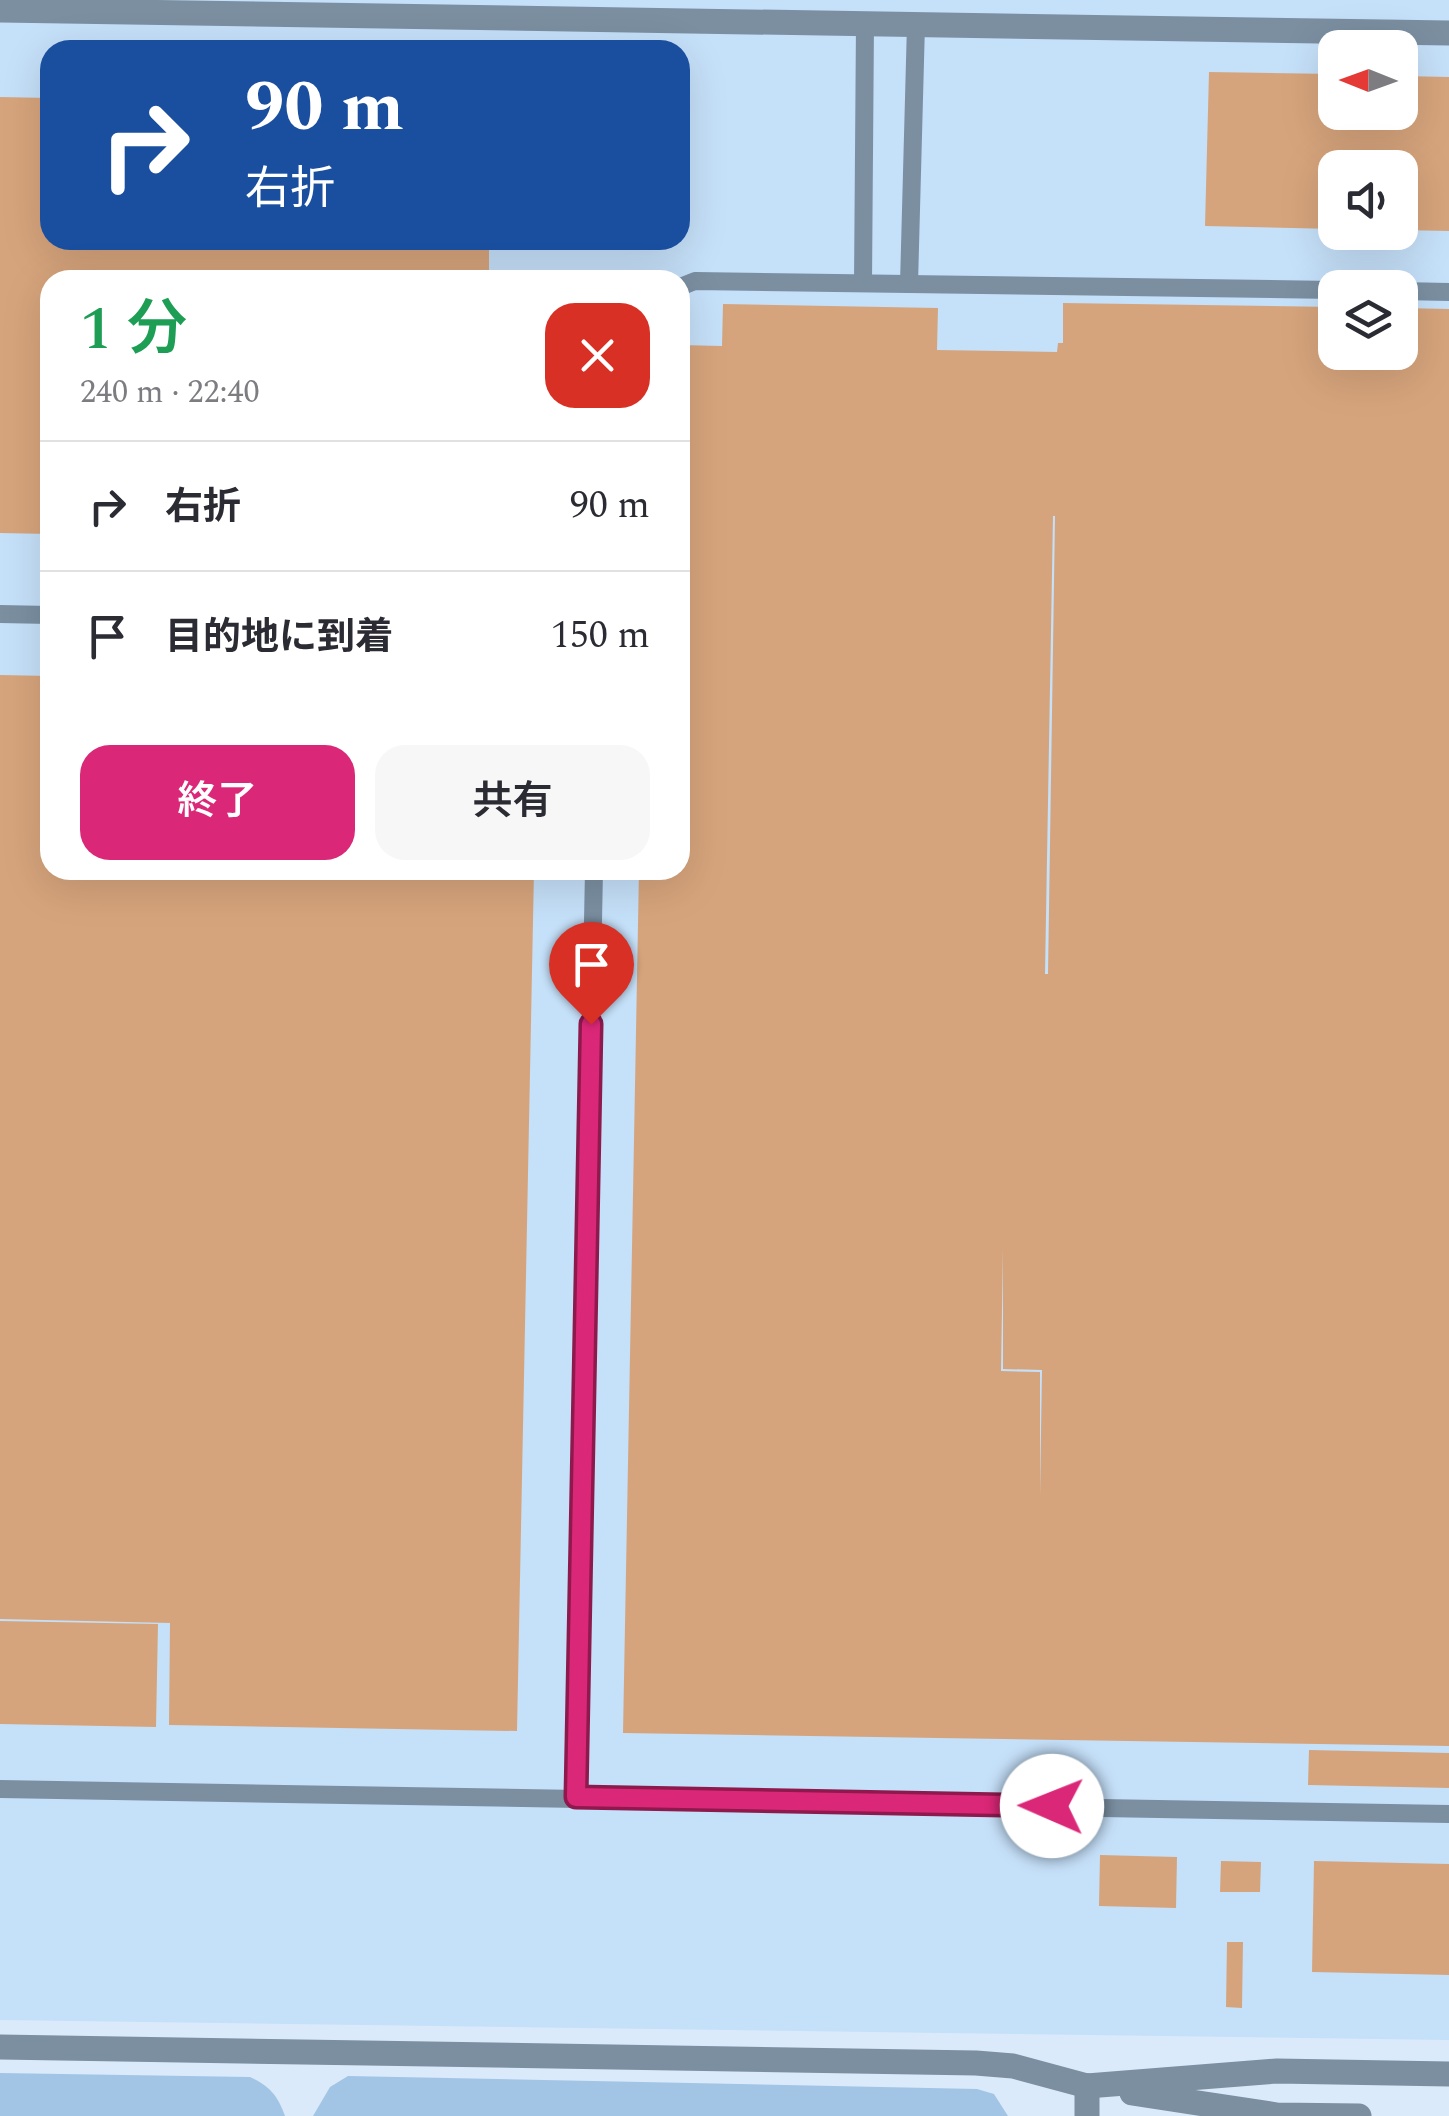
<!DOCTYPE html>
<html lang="ja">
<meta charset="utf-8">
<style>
body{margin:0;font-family:Spectral,"Noto Sans JP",serif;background:#f7f7f7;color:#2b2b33;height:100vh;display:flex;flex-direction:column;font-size:38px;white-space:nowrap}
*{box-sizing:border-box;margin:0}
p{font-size:32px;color:#7c7c81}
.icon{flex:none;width:55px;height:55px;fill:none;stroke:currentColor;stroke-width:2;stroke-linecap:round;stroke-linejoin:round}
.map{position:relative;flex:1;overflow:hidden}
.details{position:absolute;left:40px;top:270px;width:650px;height:610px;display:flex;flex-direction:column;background:#fff;border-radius:30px;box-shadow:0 10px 40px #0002}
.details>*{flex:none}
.banner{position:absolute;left:40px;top:40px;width:650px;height:210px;border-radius:30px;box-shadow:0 10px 40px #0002;background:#1a4fa0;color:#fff;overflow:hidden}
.needle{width:65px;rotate:271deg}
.fabs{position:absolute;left:1318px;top:30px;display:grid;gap:20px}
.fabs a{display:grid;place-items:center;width:100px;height:100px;border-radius:20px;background:#fff;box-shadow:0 10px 40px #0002;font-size:50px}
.pin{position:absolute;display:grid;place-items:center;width:85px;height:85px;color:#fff;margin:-102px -42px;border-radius:50% 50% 50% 0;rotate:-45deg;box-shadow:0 0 10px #0007}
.pin .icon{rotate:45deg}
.me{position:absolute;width:110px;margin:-55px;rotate:271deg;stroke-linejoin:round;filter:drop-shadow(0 0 8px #0008)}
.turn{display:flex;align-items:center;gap:35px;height:210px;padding:0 40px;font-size:45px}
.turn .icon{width:130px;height:130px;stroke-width:2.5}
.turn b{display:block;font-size:70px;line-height:85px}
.round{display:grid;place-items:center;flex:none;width:105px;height:105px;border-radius:30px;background:#f7f7f7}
.head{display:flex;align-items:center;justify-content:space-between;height:170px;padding:0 40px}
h1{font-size:60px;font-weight:600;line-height:75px;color:#1e9e55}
.button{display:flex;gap:20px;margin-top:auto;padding:20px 40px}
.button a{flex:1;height:115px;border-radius:30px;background:#db2777;color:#fff;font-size:40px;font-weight:600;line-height:115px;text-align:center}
.button a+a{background:#f7f7f7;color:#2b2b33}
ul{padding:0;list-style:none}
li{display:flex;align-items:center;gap:30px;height:130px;padding:0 40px;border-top:2px solid #e1e1e2}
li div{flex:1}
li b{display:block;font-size:38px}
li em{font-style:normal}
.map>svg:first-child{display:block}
.built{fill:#c5e0f9;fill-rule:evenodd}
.green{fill:#a2c5e6}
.building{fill:#d6a47c;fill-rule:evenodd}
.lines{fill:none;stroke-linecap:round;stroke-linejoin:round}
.service{stroke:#7b8fa1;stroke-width:18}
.minor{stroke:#7b8fa1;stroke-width:25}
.tertiary{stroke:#7b8fa1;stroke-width:25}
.route-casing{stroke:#8e194d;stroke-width:25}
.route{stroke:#db2777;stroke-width:18}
</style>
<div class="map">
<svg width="1449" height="2116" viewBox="0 0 1449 2116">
<rect width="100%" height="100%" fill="#daeafa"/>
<path class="built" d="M0 0H1449V2040L0 2020ZM1335 48H1400V112H1335ZM50 50H680V240H50ZM1335 168H1400V232H1335ZM50 280H680V870H50ZM1335 288H1400V352H1335Z"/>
<g class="green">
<path d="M0 2073 250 2077C270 2086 278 2096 285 2116H0Z"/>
<polygon points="348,2076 977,2089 994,2094 1008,2116 313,2116 330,2087"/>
</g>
<g class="building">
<polygon points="1209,72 1335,74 1335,112 1400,112 1400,76 1449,77 1449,231 1400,230 1400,168 1335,168 1335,229 1205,226"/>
<polygon points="0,97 50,98 50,240 489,240 489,271 608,272 608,280 50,280 50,534 0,533"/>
<path d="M1063 303 1335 307V352H1400V308L1449 309V1746L623 1733 639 870H680V345L722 346 723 304 938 308 937 350 1057 352 1058 343H1063ZM1053 516H1055L1048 974H1045ZM1003 1249V1369L1042 1370 1040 1496V1372L1001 1371Z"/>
<polygon points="0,675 50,676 50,870 534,870 517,1731 169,1725 170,1623 0,1619"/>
<polygon points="0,1621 158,1624 156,1727 0,1724"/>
<polygon points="1309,1750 1449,1753 1449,1788 1308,1785"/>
<polygon points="1100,1855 1177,1857 1176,1908 1099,1906"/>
<polygon points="1221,1861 1261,1862 1260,1892 1220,1892"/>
<polygon points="1314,1861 1449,1864 1449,1975 1312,1972"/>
<polygon points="1227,1942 1243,1942 1242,2008 1226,2007"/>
</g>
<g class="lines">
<g class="service">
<polyline points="863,283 865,23"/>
<polyline points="909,284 916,24"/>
<polyline points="680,287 695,281 1335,290"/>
<polyline points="1400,291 1449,292"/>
<polyline points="0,614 50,615"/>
<polyline points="0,1789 1449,1814"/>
<polyline points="576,1797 594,870"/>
</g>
<polyline class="minor" points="0,2047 976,2063 1013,2066 1087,2086"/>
<g class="tertiary">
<polyline points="0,10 1449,33"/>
<polyline points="1087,2086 1277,2071 1449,2074"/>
<polyline points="1132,2093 1277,2115 1359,2116"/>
<polyline points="1087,2116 1087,2086"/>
</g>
</g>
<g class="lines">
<g class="route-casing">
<polyline id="route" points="591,1024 576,1797 1052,1806"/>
</g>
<use href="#route" class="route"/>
</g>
</svg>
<div class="fabs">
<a><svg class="needle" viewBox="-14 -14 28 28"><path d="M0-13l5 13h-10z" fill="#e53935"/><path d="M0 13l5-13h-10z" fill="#7c7c81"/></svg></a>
<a><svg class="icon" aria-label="sound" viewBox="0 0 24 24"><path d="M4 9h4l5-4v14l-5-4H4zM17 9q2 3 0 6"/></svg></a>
<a><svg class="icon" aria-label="layers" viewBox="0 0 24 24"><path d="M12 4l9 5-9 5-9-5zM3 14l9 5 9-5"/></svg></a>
</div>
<div class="pin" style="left:591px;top:1024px;background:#d93025"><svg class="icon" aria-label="arrive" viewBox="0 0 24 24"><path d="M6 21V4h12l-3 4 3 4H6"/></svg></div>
<svg class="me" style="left:1052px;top:1806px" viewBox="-20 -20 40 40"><circle r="19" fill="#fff"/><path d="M0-13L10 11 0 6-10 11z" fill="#db2777"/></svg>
<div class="banner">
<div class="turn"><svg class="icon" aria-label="right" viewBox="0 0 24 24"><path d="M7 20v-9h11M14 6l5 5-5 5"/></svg><div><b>90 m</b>右折</div></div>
</div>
<section class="details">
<div class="head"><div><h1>1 分</h1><p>240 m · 22:40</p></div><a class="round" style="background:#d93025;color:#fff"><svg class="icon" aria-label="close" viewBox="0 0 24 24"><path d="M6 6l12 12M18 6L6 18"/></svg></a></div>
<ul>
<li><svg class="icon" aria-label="right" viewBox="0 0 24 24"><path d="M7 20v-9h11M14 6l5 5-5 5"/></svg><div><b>右折</b></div><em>90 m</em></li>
<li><svg class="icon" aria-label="arrive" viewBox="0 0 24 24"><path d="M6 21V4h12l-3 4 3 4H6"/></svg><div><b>目的地に到着</b></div><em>150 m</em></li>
</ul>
<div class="button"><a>終了</a><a>共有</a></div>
</section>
</div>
